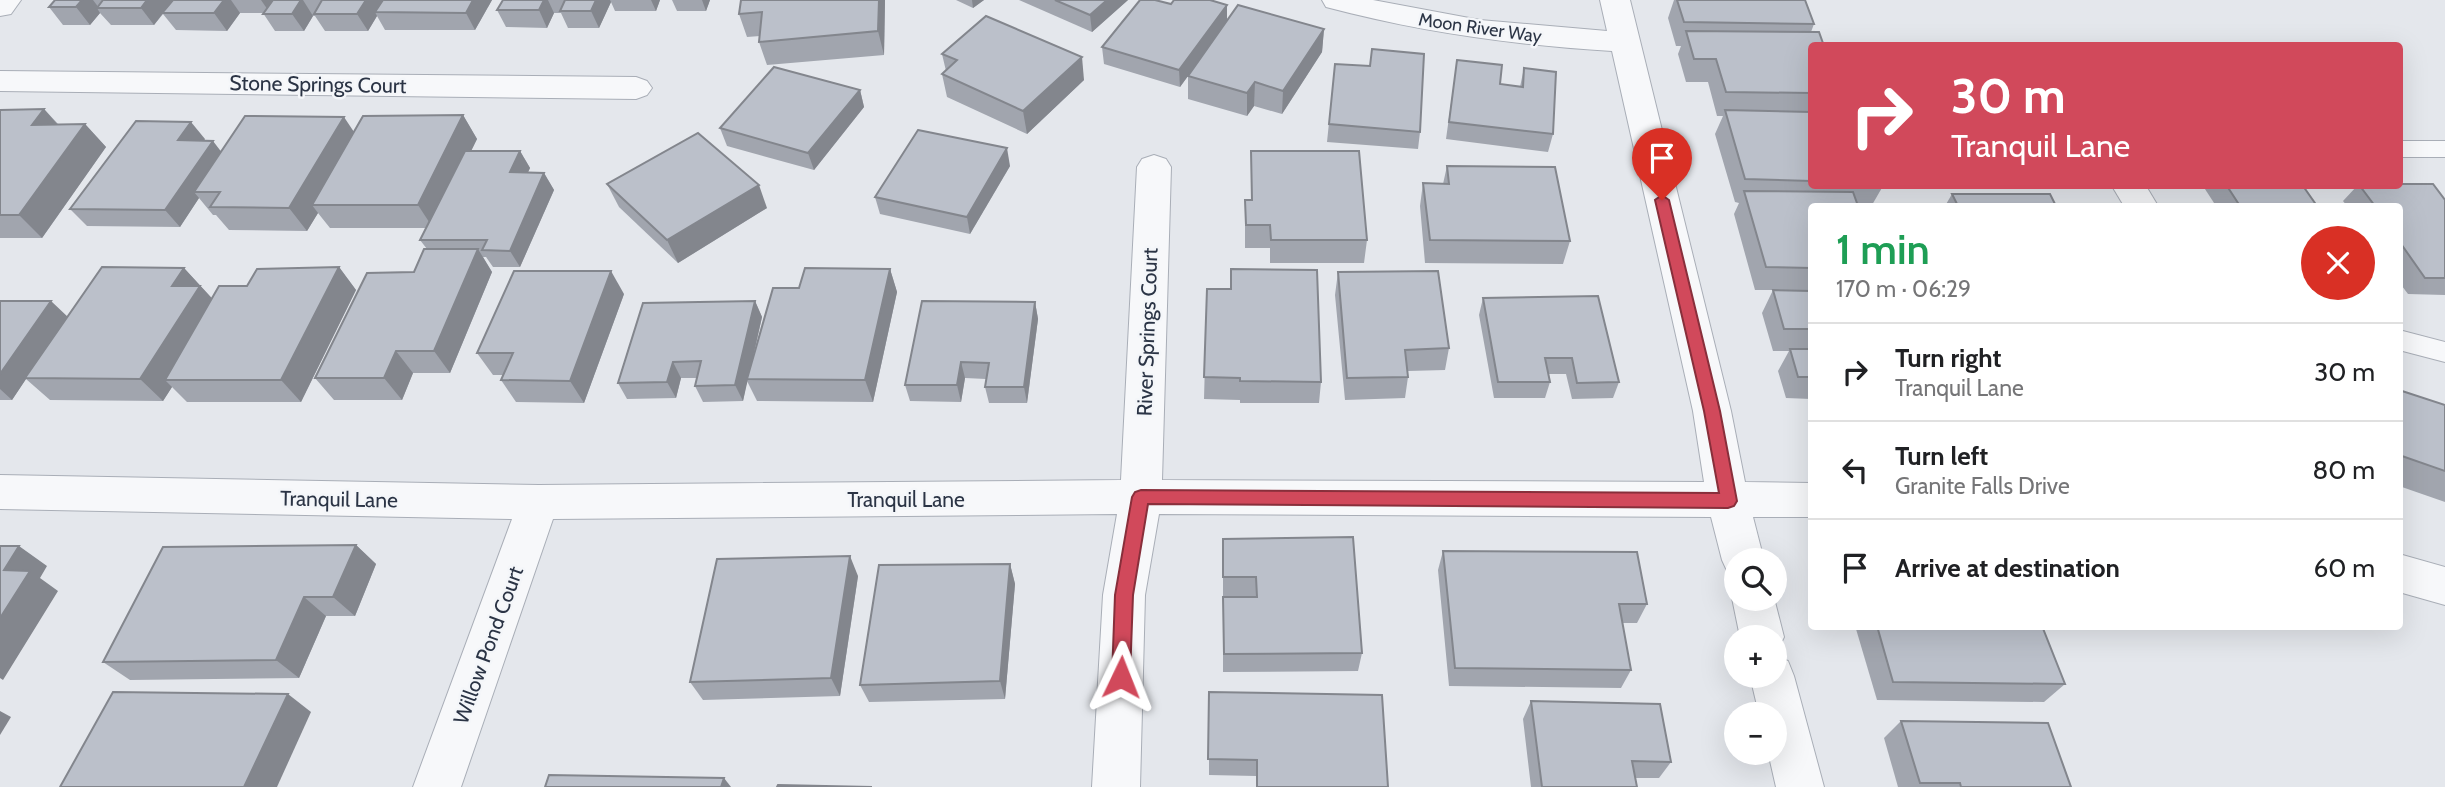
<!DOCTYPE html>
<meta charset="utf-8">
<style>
body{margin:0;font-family:Cabin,sans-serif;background:#f6f6f6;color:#202124;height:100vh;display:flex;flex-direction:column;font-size:26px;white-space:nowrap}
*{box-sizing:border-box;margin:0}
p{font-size:23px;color:#757577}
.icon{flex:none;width:38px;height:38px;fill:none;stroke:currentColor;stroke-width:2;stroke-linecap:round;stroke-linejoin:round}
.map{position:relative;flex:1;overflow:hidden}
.side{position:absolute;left:1808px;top:203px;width:595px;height:427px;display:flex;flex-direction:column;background:#fff;border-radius:7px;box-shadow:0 7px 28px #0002}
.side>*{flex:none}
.hud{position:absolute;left:1808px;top:42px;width:595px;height:147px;border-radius:7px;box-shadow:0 7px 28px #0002;background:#d1495b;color:#fff;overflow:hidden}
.buttons{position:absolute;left:1724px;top:548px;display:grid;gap:14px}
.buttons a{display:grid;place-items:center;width:63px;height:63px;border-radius:50%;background:#fff;box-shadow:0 7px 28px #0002;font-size:35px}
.pin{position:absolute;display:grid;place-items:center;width:60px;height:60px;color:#fff;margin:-72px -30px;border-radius:50% 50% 50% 0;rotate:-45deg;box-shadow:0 0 7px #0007}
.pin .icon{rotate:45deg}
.me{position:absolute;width:77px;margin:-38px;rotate:2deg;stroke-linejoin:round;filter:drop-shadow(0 0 5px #0008)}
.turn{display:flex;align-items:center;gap:24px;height:147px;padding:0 28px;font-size:32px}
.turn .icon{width:91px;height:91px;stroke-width:2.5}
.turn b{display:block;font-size:49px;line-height:60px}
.round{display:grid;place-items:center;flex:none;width:74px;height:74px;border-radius:37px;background:#f6f6f6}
.headline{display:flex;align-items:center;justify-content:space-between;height:119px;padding:0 28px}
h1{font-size:42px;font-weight:600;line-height:52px;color:#1e9e55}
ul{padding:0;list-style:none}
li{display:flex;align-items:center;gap:21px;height:98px;padding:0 28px;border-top:2px solid #e0e0e0}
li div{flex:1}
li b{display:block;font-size:26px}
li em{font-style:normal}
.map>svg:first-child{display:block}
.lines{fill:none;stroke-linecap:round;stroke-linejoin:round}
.lane-casing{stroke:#a9aeb7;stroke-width:2}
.street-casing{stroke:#a9aeb7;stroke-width:2}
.lane{fill:#f7f8fa;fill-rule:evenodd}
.street{fill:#f7f8fa;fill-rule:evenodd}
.wall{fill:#a1a5ae}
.shaded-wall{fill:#83868d}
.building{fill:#bbc0ca;stroke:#83868d;stroke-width:2}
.route{fill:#d1495b;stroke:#882f3b;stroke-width:2}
.labels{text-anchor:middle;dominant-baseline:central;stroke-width:5;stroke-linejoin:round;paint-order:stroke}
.far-street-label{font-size:18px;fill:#2b3445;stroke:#f4f6f9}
.street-label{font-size:21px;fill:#2b3445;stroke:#f4f6f9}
</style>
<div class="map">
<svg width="2445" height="787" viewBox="0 0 2445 787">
<rect width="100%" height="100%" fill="#e4e7ec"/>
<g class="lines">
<g class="lane-casing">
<g id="lane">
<rect x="2399" y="141" width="46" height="16"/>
<polygon points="2399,330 2445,342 2445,362 2399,350"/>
</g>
</g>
<g class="street-casing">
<g id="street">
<polygon points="0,0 21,0 11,14 0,16"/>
<path d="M1322 0H1373L1480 20 1607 31 1600 0H1630L1731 411 1745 482 1811 483V517H1753L1764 560H1736V576L1728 573 1722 560 1711 517 1159 514 1145 595 1140 787H1092L1103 595 1117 514 553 519 461 787H413L512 519 0 509V475L539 485 1121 480 1137 167 1142 159 1154 155 1166 159 1171 167 1162 480 1704 482 1693 411 1612 51C1514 45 1420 32 1326 7Z"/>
<polygon points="0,71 636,77 647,81 652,88 647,95 636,99 0,91"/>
<polygon points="2112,186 2146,186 2158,206 2124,206"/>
<polygon points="2399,554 2445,567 2445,605 2399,592"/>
<polygon points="1736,588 1736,598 1774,598 1784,637 1777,651 1774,652 1774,637 1740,637 1732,598"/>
<polygon points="1774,656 1788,661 1794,676 1824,787 1776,787 1768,752 1774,752 1774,714 1759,714 1750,676 1774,676"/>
</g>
</g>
<use href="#lane" class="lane"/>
<use href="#street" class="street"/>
</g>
<g class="wall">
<polygon points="55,0 492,0 475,30 385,30 377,16 368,31 325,31 315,16 313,16 304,31 275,31 263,13 240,13 227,31 176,30 163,14 154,25 111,25 100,13 90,25 63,25 49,7"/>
<polygon points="503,0 660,0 656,11 615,11 611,2 599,28 568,28 561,13 554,13 547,28 506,27 497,10"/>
<polygon points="672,0 710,0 706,11 677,11"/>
<polygon points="885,0 884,55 767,65 759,42 760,36 747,37 739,14"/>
<polygon points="956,0 984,0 973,8"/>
<polygon points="1019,0 1128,0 1092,32"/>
<polygon points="1674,0 1805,0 1814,24 1811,32 1811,186 1883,186 1872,205 1811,206 1811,290 1755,290 1734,214 1739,203 1735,202 1715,134 1723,116 1717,116 1708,82 1686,82 1678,54 1681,46 1676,46 1668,18"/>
<polygon points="1227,20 1324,29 1322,52 1282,114 1254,106 1247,116 1188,99 1188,76 1180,87 1104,64 1102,47"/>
<polygon points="1372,49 1420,132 1418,149 1327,142 1335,64 1370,66"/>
<polygon points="942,54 1084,80 1027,134 947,97 942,74 946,71"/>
<polygon points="1457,60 1500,84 1520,87 1524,68 1553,134 1548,152 1446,139"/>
<polygon points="860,90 864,107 814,170 727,146 720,128"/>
<polygon points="44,109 58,124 85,124 106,147 42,238 0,238 0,110"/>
<polygon points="463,115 477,139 471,151 520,151 530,168 528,172 544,173 554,190 520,267 493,267 486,257 483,257 492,272 450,373 413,373 402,400 334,400 315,378 414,272 427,249 420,240 426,228 330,228 318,213 307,231 229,230 216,215 213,215 199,198 180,227 87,226 70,209 205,139 204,141 221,151"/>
<polygon points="1251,151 1367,240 1364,263 1270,263 1270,248 1245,248 1245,200 1251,200"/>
<polygon points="1010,166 970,234 880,214 875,197"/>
<polygon points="1447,166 1570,241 1563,264 1425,263 1420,206 1423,183 1443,184"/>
<polygon points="607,184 767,208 678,263 619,207"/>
<polygon points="2203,186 2303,186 2317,206 2216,206"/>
<polygon points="2357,186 2399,186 2445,200 2445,295 2408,294 2399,282 2399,206 2347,206 2343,201"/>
<polygon points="1952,194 2056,206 1945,206"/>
<polygon points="339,267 356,290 301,402 187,402 172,387 163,401 50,400 26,379 12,400 0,400 0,301 68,317 184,268 212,299 247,286"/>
<polygon points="890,269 897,292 873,402 757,401 747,381 743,401 703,402 695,386 697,378 681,378 676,398 627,399 618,383 755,301 762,317 752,362 799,288"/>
<polygon points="1338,272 1449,348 1445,370 1408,371 1408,377 1405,398 1345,400 1335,295"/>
<polygon points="1207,289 1321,382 1319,403 1240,403 1240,400 1204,399"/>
<polygon points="1773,290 1811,291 1811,399 1786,398 1778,371 1789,351 1773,351 1762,313"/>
<polygon points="624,294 584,403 516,402 501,380 503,375 493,375 477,353"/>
<polygon points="1483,298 1619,382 1613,398 1572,399 1566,374 1548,374 1550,382 1545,398 1494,398 1479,315"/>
<polygon points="1035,302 1038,319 1027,403 989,403 985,387 986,379 965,378 961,402 910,401 905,385"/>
<polygon points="2399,390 2445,405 2445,502 2399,486"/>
<polygon points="1223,539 1362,653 1358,671 1223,672 1223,597 1255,597 1223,597"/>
<polygon points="356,545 376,564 355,616 326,616 299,678 130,680 103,662"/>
<polygon points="1443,551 1647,604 1637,623 1622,623 1631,670 1621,688 1449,686 1438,570"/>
<polygon points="1010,564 1015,584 1005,699 869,702 860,685"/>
<polygon points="858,576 840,696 703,700 690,682"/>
<polygon points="1859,626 2042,626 2065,684 2044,702 1877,700 1856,629"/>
<polygon points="1209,692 1388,787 1256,787 1256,776 1209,775"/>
<polygon points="1531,701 1671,762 1659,778 1635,778 1637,787 1531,787 1523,719"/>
<polygon points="1901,721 2071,787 1898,787 1884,738"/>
</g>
<g class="shaded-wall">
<polygon points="82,0 93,0 99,8 97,8 100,13 90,25 76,7"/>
<polygon points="147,0 173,0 154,25 141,8"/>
<polygon points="224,0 231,0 240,13 227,31 214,13"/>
<polygon points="261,0 280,0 270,13"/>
<polygon points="301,0 303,0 313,16 304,31 292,14"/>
<polygon points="366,0 387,0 375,12 377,16 368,31 357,14"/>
<polygon points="473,0 492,0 475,30 466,13"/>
<polygon points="544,0 548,0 554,13 547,28 539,10"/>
<polygon points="596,0 610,0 611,2 599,28 591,11"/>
<polygon points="651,0 660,0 656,11"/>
<polygon points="702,0 710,0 706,11"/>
<polygon points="879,0 885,0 884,55 878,31"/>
<polygon points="972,0 984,0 973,8"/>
<polygon points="1107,0 1128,0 1092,32 1090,15"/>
<polygon points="1227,5 1227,22 1180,87 1179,70"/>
<polygon points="1324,29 1322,52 1282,114 1283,91"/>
<polygon points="1082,57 1084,80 1027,134 1023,111"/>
<polygon points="1255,82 1254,106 1247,116 1247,93"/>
<polygon points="860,90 864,107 814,170 808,153"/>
<polygon points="44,109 65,133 32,125"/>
<polygon points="463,115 477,139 433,228 418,205"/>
<polygon points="344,117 360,141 312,205 318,213 307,231 289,208"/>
<polygon points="191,122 205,139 192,158 178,140"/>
<polygon points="85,124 106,147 42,238 19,215"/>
<polygon points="213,141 226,158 194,192 199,198 180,227 165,210"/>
<polygon points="1007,148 1010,166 970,234 967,217"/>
<polygon points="520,151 530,168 520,189 510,172"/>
<polygon points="544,173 554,190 520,267 510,251"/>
<polygon points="759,185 767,208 678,263 667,240"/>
<polygon points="478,249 492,272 450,373 434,351"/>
<polygon points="339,267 356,290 301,402 281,380"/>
<polygon points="184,268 221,308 165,380 172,387 163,401 140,379 172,286"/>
<polygon points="890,269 897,292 873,402 865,380"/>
<polygon points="611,271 624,294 584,403 570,381"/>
<polygon points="51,301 69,318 25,378 26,379 12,400 0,389 0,374"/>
<polygon points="755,301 762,317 743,401 735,385"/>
<polygon points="1035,302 1038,319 1027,403 1024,387"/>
<polygon points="396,351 413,373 402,400 384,378"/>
<polygon points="673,362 681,378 676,398 667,382"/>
<polygon points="961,362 965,378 961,402 957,385"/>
<polygon points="356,545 376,564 355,616 333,597"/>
<polygon points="19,546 47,566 40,578 58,591 3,680 0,678 0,618 4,570"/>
<polygon points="850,556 858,576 840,696 831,678"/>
<polygon points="1010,564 1015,584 1005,699 1000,681"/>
<polygon points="304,597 326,616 299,678 276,660"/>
<polygon points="288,694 311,712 277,787 244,787"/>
<polygon points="0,711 11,717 0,735"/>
<polygon points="724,778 731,787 721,787"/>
</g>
<g class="building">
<polygon points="55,0 82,0 76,7 49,7"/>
<polygon points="103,0 147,0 141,8 97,8"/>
<polygon points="173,0 224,0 214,13 162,13"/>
<polygon points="273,0 301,0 292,14 263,14"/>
<polygon points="322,0 366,0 357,14 314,14"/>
<polygon points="383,0 473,0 466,13 375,12"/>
<polygon points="503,0 544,0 539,10 497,10"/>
<polygon points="565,0 596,0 591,11 560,11"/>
<polygon points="741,0 879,0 878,31 759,42 762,12 739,14"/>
<polygon points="1055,0 1107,0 1090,15"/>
<polygon points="1140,0 1155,0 1171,4 1174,0 1210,0 1227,5 1179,70 1102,47"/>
<polygon points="1677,0 1805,0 1814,24 1684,22"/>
<polygon points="1238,5 1324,29 1283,91 1255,82 1247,93 1188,76"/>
<polygon points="986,16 1082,57 1023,111 942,74 957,60 942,54"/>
<polygon points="1686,31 1819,32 1824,46 1811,46 1811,93 1726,92 1716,59 1694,59"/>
<polygon points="1372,49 1424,54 1420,132 1329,124 1335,64 1370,66"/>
<polygon points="1457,60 1502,65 1500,84 1523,87 1524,68 1556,72 1553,134 1449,122"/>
<polygon points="774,67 860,90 808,153 720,128"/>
<polygon points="44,109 32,125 85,124 19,215 0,215 0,110"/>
<polygon points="1725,110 1811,112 1811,181 1745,179"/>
<polygon points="463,115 418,205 312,205 363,116"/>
<polygon points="245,116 344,117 289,208 210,207 220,192 194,192"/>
<polygon points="136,121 191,122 178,140 213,141 165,210 70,209"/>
<polygon points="918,130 1007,148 967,217 875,197"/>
<polygon points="698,133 759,185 667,240 607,184"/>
<polygon points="465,151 520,151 510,172 544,173 510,251 482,250 487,240 420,240"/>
<polygon points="1251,151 1359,151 1367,240 1271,240 1270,225 1246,225 1245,200 1252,200"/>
<polygon points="1447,166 1555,167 1570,241 1430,240 1423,183 1449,184"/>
<polygon points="2399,184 2433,184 2445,200 2445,278 2425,278 2399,241 2399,206 2375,206 2360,186 2399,186"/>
<polygon points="2227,186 2303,186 2317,206 2240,206"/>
<polygon points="1744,191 1853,192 1858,206 1811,206 1811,268 1766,267"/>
<polygon points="1952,194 2050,194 2056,206 1958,206"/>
<polygon points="424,249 478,249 434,351 396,351 384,378 315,378 367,273 414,272"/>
<polygon points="102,267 184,268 172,286 200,286 140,379 25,378"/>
<polygon points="339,267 281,380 165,380 219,286 247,286 257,269"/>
<polygon points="805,268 890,269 865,380 747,379 773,288 799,288"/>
<polygon points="1231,269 1317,270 1321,382 1240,381 1240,378 1204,377 1207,289 1231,289"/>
<polygon points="514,271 611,271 570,381 501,380 513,353 477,353"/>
<polygon points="1438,271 1449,348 1405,350 1408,377 1347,378 1338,272"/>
<polygon points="1773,290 1811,291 1811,329 1784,329"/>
<polygon points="1598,296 1619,382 1577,383 1572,358 1545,358 1550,382 1498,382 1483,298"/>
<polygon points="0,301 51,301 0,374"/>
<polygon points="755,301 735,385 695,386 701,361 673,362 667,382 618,383 643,303"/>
<polygon points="922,301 1035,302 1024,387 985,387 989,363 961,362 957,385 905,385"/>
<polygon points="1790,349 1811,349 1811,377 1798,377"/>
<polygon points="2399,390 2445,405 2445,471 2399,455"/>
<polygon points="1353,537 1362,653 1224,654 1223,597 1257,597 1256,577 1223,577 1223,539"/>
<polygon points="356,545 333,597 304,597 276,660 103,662 163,547"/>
<polygon points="0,546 19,546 4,570 30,571 0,618"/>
<polygon points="1443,551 1637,552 1647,604 1619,604 1631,670 1455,668"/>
<polygon points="850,556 831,678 690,682 717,559"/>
<polygon points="1010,564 1000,681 860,685 879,565"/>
<polygon points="1877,626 2042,626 2065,684 1893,682"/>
<polygon points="113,692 288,694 244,787 60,787"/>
<polygon points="1209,692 1382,695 1388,787 1257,787 1257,760 1208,759"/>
<polygon points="1531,701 1660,704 1671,762 1632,761 1637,787 1542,787"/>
<polygon points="1901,721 2048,723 2071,787 1961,787 1960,783 1920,783"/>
<polygon points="549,775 724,778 721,787 545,787"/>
<polygon points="778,785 872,787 777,787"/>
</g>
<polygon class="route" points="1662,195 1669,200 1720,411 1737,501 1734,506 1728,508 1148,504 1133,595 1130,677 1127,683 1121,686 1114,683 1112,677 1115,595 1132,497 1135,492 1141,490 1719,493 1704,411 1655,200"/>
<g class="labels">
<g class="far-street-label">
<text transform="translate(1480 28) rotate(8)">Moon River Way</text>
</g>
<g class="street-label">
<text transform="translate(318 84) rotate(1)">Stone Springs Court</text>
<text transform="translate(1147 332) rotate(-88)">River Springs Court</text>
<text transform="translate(339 499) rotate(1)">Tranquil Lane</text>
<text x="906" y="499">Tranquil Lane</text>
<text transform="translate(488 645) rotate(-70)">Willow Pond Court</text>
</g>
</g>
</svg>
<div class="buttons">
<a><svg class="icon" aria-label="search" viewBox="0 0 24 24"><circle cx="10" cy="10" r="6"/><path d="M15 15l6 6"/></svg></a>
<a>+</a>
<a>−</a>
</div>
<div class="pin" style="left:1662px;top:200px;background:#d93025"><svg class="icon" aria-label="arrive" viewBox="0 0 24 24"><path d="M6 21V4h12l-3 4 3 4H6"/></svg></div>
<svg class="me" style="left:1121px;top:677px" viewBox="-20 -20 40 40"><path d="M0-17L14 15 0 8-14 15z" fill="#d1495b" stroke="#fff" stroke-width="4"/></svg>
<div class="hud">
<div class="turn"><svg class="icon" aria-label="right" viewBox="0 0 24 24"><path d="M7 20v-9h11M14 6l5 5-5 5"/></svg><div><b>30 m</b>Tranquil Lane</div></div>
</div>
<section class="side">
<div class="headline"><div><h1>1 min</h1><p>170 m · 06:29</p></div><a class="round" style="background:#d93025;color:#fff"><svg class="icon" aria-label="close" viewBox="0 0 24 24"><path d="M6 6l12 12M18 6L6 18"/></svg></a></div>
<ul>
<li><svg class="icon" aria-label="right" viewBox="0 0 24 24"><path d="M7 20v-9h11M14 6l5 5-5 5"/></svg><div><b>Turn right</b><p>Tranquil Lane</p></div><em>30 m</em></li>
<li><svg class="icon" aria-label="left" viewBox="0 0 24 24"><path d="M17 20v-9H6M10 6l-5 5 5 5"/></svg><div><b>Turn left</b><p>Granite Falls Drive</p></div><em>80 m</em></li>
<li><svg class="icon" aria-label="arrive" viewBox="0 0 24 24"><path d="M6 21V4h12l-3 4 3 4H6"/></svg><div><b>Arrive at destination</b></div><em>60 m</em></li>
</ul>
</section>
</div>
